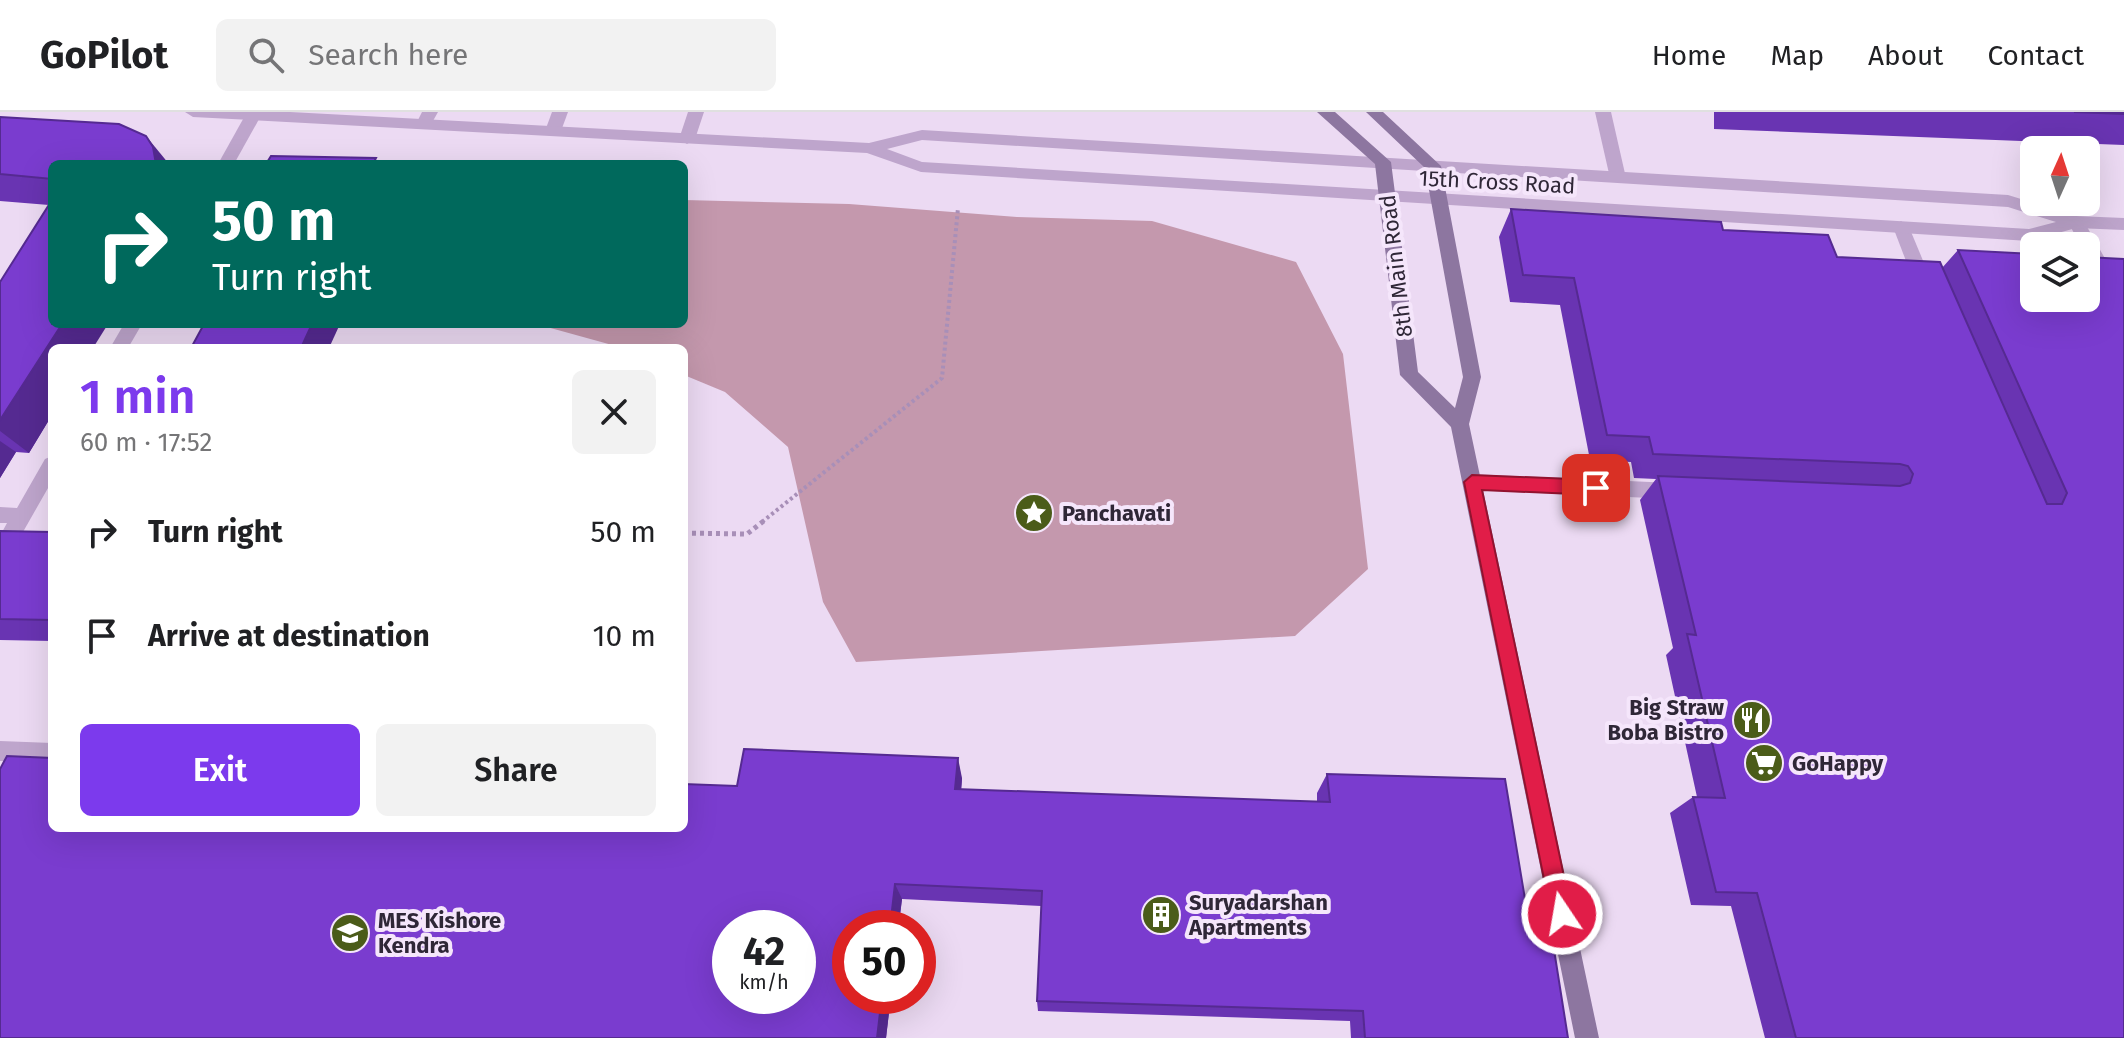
<!DOCTYPE html>
<meta charset="utf-8">
<style>
body{margin:0;font-family:"Fira Sans",sans-serif;background:#f2f2f2;color:#202124;height:100vh;display:flex;flex-direction:column;font-size:30px;white-space:nowrap}
*{box-sizing:border-box;margin:0}
p{font-size:26px;color:#757577}
.icon{flex:none;width:44px;height:44px;fill:none;stroke:currentColor;stroke-width:2;stroke-linecap:round;stroke-linejoin:round}
.map{position:relative;flex:1;overflow:hidden}
.panel{position:absolute;left:48px;top:232px;width:640px;height:488px;display:flex;flex-direction:column;background:#fff;border-radius:12px;box-shadow:0 8px 32px #0002}
.panel>*{flex:none}
.guide{position:absolute;left:48px;top:48px;width:640px;height:168px;border-radius:12px;box-shadow:0 8px 32px #0002;background:#00695c;color:#fff;overflow:hidden}
.needle{width:52px;rotate:3deg}
.fabs{position:absolute;left:2020px;top:24px;display:grid;gap:16px}
.fabs a{display:grid;place-items:center;width:80px;height:80px;border-radius:12px;background:#fff;box-shadow:0 8px 32px #0002;font-size:40px}
.speed{position:absolute;left:712px;top:798px;display:flex;gap:16px;font-size:40px;font-weight:700;text-align:center}
.speed>*{display:grid;place-content:center;width:104px;height:104px;border-radius:50%;background:#fff;box-shadow:0 8px 32px #0002;line-height:1}
.speed small{font-size:20px;font-weight:400}
.speed .limit{border:12px solid #d22;background:#fff;color:#111}
.pin{position:absolute;display:grid;place-items:center;width:68px;height:68px;color:#fff;margin:-34px;border-radius:16px;box-shadow:0 4px 12px #0006}
.me{position:absolute;width:88px;margin:-44px;rotate:348deg;stroke-linejoin:round;filter:drop-shadow(0 0 6px #0008)}
.turn{display:flex;align-items:center;gap:28px;height:168px;padding:0 32px;font-size:36px}
.turn .icon{width:104px;height:104px;stroke-width:2.5}
.turn b{display:block;font-size:56px;line-height:68px}
.round{display:grid;place-items:center;flex:none;width:84px;height:84px;border-radius:12px;background:#f2f2f2}
.headline{display:flex;align-items:center;justify-content:space-between;height:136px;padding:0 32px}
h1{font-size:48px;font-weight:600;line-height:60px;color:#7c3aed}
.primary-button{display:flex;gap:16px;margin-top:auto;padding:16px 32px}
.primary-button a{flex:1;height:92px;border-radius:12px;background:#7c3aed;color:#fff;font-size:32px;font-weight:600;line-height:92px;text-align:center}
.primary-button a+a{background:#f2f2f2;color:#202124}
ul{padding:0;list-style:none}
li{display:flex;align-items:center;gap:24px;height:104px;padding:0 32px}
li div{flex:1}
li b{display:block;font-size:30px}
li em{font-style:normal}
header{display:flex;align-items:center;gap:48px;box-sizing:border-box;height:112px;padding:0 40px;background:#fff;border-bottom:2px solid #e0e0e0}
header strong{font-size:38px}
nav{display:flex;gap:44px;margin-inline-start:auto;font-size:28px}
.search{width:560px;height:72px;background:#f2f2f2;display:flex;align-items:center;gap:20px;box-sizing:border-box;padding:0 28px;border-radius:12px;color:#757577;font-size:30px}
.map>svg:first-child{display:block}
.green{fill:#c498ad}
.lines{fill:none;stroke-linecap:round;stroke-linejoin:round}
.path-far1{stroke:#a88fb8;stroke-width:4;stroke-dasharray:3 3;stroke-linecap:butt}
.path{stroke:#a88fb8;stroke-width:5;stroke-dasharray:4 4;stroke-linecap:butt}
.service{fill:#bea5cc;fill-rule:evenodd}
.minor{fill:#bea5cc;fill-rule:evenodd}
.tertiary{fill:#bea5cc;fill-rule:evenodd}
.secondary{fill:#8d76a0;fill-rule:evenodd}
.wall{fill:#6934b2}
.shaded-wall{fill:#552a91}
.building{fill:#7a3ccf;stroke:#552a91;stroke-width:2;fill-rule:evenodd}
.route{fill:#e11d48;stroke:#92132f;stroke-width:2}
.labels{text-anchor:middle;dominant-baseline:central;stroke-width:8;stroke-linejoin:round;paint-order:stroke}
.street-label{font-size:22px;fill:#2f2737;stroke:#f5e6fb}
.poi-label{font-size:22px;font-weight:bold;fill:#2f2737;stroke:#f5e6fb;text-anchor:start}
</style>
<header>
<strong>GoPilot</strong>
<div class="search"><svg class="icon" aria-label="search" viewBox="0 0 24 24"><circle cx="10" cy="10" r="6"/><path d="M15 15l6 6"/></svg>Search here</div>
<nav><a>Home</a><a>Map</a><a>About</a><a>Contact</a></nav>
</header>
<div class="map">
<svg width="2124" height="926" viewBox="0 0 2124 926">
<rect width="100%" height="100%" fill="#ecdaf3"/>
<polygon class="green" points="684,88 849,92 1017,105 1152,109 1296,150 1343,242 1368,457 1295,524 856,550 823,490 788,335 725,280 684,263 684,236 623,236 536,212 684,212"/>
<g class="lines">
<polyline class="path-far1" points="762,410 942,266 958,96"/>
<polyline class="path" points="684,421 747,422 765,408"/>
<g class="service">
<polygon points="422,0 438,0 429,16 424,17 416,12"/>
<polygon points="552,0 568,0 561,19 553,24 545,19"/>
<polygon points="688,0 704,0 695,27 687,32 679,27"/>
<polygon points="1595,0 1611,0 1626,66 1624,70 1612,70 1610,66"/>
<polygon points="2076,104 2082,106 2124,180 2124,201 2118,200 2086,143 2086,134 2081,134 2068,110"/>
<polygon points="1472,362 1672,371 1679,373 1682,379 1679,385 1672,387 1472,378 1465,376 1462,370 1465,364"/>
<polygon points="0,629 52,631 52,651 0,649"/>
</g>
<g class="minor">
<polygon points="247,0 263,0 234,52 218,52"/>
<polygon points="1901,109 1909,115 1934,175 1931,179 1919,179 1916,175 1893,115"/>
<polygon points="124,212 142,212 128,236 110,236"/>
<polygon points="52,344 52,369 7,448 0,450 0,424 7,411 0,411 0,395 17,396 45,347"/>
</g>
<path class="tertiary" d="M185 0H290L869 31 922 18 2008 83 2076 104 2124 106V118L2076 116 2029 129 921 60 867 41 193 5ZM922 28 2008 95 2056 110 2029 117 922 50 887 37Z"/>
<polygon class="secondary" points="1317,0 1335,0 1391,50 1418,260 1455,296 1463,265 1425,56 1366,0 1383,0 1441,54 1481,265 1469,312 1599,926 1575,926 1451,315 1400,263 1375,52"/>
</g>
<g class="wall">
<polygon points="1714,0 2124,0 2124,33 1714,17"/>
<polygon points="0,5 52,52 52,303 29,341 16,340 0,366 0,170 49,93 0,89"/>
<polygon points="1511,97 1723,118 1837,145 1942,156 1958,138 2086,186 2124,926 1765,926 1731,794 1691,793 1670,701 1693,685 1697,685 1666,543 1673,536 1640,388 1656,367 1634,366 1631,350 1590,348 1560,193 1510,190 1499,125"/>
<polygon points="0,419 52,420 52,529 0,528"/>
<polygon points="1327,662 1528,805 1568,926 1351,926 1350,909 1038,899 1037,889 1041,794 902,787 886,926 0,926 737,674 962,666 961,678 1317,690 1317,681"/>
</g>
<g class="shaded-wall">
<polygon points="146,24 169,52 156,52"/>
<polygon points="62,212 108,212 93,236 52,236 52,303 29,341 0,319 0,308"/>
<polygon points="312,212 340,212 329,236 301,236"/>
<polygon points="0,329 16,340 0,366"/>
<polygon points="958,646 962,666 960,696 955,677"/>
<polygon points="895,772 902,787 898,816 890,816"/>
<polygon points="882,884 891,884 886,926 877,926"/>
</g>
<g class="building">
<polygon points="2074,0 2124,0 2124,2"/>
<polygon points="0,5 119,12 146,24 153,35 156,52 52,52 52,67 0,62"/>
<polygon points="271,44 376,46 373,52 266,52"/>
<polygon points="52,88 52,212 62,212 0,308 0,170"/>
<polygon points="1511,97 1721,110 1723,118 1828,123 1837,145 1940,150 2047,392 2062,392 2067,381 1958,138 2034,142 2034,186 2086,186 2086,145 2124,147 2124,926 1796,926 1757,781 1716,780 1693,685 1725,686 1687,522 1696,523 1658,364 1900,374 1910,371 1913,362 1908,354 1900,352 1653,342 1649,325 1607,323 1574,166 1523,163"/>
<polygon points="204,212 312,212 301,236 191,236"/>
<polygon points="0,419 52,420 52,508 0,507"/>
<path d="M744 637 958 646 955 677 1330 690 1327 662 1505 667 1528 805 1549 806 1568 926H1365L1363 899 1037 889 1042 779 895 772 890 816H850V884H882L877 926H0V657L7 644 52 646V716H684V672L737 674ZM730 816H798V884H730Z"/>
</g>
<polygon class="route" points="1472,363 1596,368 1604,376 1596,383 1482,378 1572,802 1569,810 1562,813 1554,810 1551,802 1464,370"/>
<defs>
<g id="sight-disc" transform="scale(2)"><circle r="9.5" fill="#4b5c19" stroke="#f5e6fb"/><path d="M0-6L1.8-2.2L6-1.7L2.9 1.2L3.7 5.4L0 3.3L-3.7 5.4L-2.9 1.2L-6-1.7L-1.8-2.2Z" fill="#fff"/></g>
<g id="restaurant-disc" transform="scale(2)"><circle r="9.5" fill="#4b5c19" stroke="#f5e6fb"/><path d="M-5-6h1v4h1v-4h1v4h1v-4h1v5L-1.5 .5V6h-2V.5L-5-1ZM5-6V6H3V1.5H1.5Q1.5-4 5-6Z" fill="#fff"/></g>
<g id="supermarket-disc" transform="scale(2)"><circle r="9.5" fill="#4b5c19" stroke="#f5e6fb"/><path d="M-6-5.5h2.5l.6 2H6L4.5 2H-2.5L-4.4-4H-6ZM-1.5 3.2a1.3 1.3 0 1 0 .1 0ZM3 3.2a1.3 1.3 0 1 0 .1 0Z" fill="#fff"/></g>
<g id="building-disc" transform="scale(2)"><circle r="9.5" fill="#4b5c19" stroke="#f5e6fb"/><path d="M-4-6H4V6H1V3H-1V6H-4ZM-2.5-4.3h1.7v1.8h-1.7ZM.8-4.3h1.7v1.8H.8ZM-2.5-1h1.7V.8h-1.7ZM.8-1h1.7V.8H.8Z" fill="#fff"/></g>
<g id="school-disc" transform="scale(2)"><circle r="9.5" fill="#4b5c19" stroke="#f5e6fb"/><path d="M0-5L7-2L0 1L-7-2ZM-4 1L0 2.5L4 1V4Q0 6-4 4Z" fill="#fff"/></g>
</defs>
<g fill-rule="evenodd">
<use href="#sight-disc" x="1034" y="401"/>
<use href="#restaurant-disc" x="1752" y="608"/>
<use href="#supermarket-disc" x="1764" y="651"/>
<use href="#building-disc" x="1161" y="803"/>
<use href="#school-disc" x="350" y="821"/>
</g>
<g class="labels">
<g class="street-label">
<text transform="translate(1497 70) rotate(3)">15th Cross Road</text>
<text transform="translate(1396 154) rotate(-97)">8th Main Road</text>
</g>
<g class="poi-label">
<text x="1062" y="401">Panchavati</text>
<text x="1724" y="595" text-anchor="end">Big Straw<tspan x="1724" dy="25">Boba Bistro</tspan></text>
<text x="1792" y="651">GoHappy</text>
<text x="1189" y="790">Suryadarshan<tspan x="1189" dy="25">Apartments</tspan></text>
<text x="378" y="808">MES Kishore<tspan x="378" dy="25">Kendra</tspan></text>
</g>
</g>
</svg>
<div class="fabs">
<a><svg class="needle" viewBox="-14 -14 28 28"><path d="M0-13l5 13h-10z" fill="#e53935"/><path d="M0 13l5-13h-10z" fill="#757577"/></svg></a>
<a><svg class="icon" aria-label="layers" viewBox="0 0 24 24"><path d="M12 4l9 5-9 5-9-5zM3 14l9 5 9-5"/></svg></a>
</div>
<div class="speed"><div>42<small>km/h</small></div><div class="limit">50</div></div>
<div class="pin" style="left:1596px;top:376px;background:#d93025"><svg class="icon" aria-label="arrive" viewBox="0 0 24 24"><path d="M6 21V4h12l-3 4 3 4H6"/></svg></div>
<svg class="me" style="left:1562px;top:802px" viewBox="-20 -20 40 40"><circle r="17" fill="#e11d48" stroke="#fff" stroke-width="3"/><path d="M0-11L8 9 0 5-8 9z" fill="#fff"/></svg>
<div class="guide">
<div class="turn"><svg class="icon" aria-label="right" viewBox="0 0 24 24"><path d="M7 20v-9h11M14 6l5 5-5 5"/></svg><div><b>50 m</b>Turn right</div></div>
</div>
<section class="panel">
<div class="headline"><div><h1>1 min</h1><p>60 m · 17:52</p></div><a class="round"><svg class="icon" aria-label="close" viewBox="0 0 24 24"><path d="M6 6l12 12M18 6L6 18"/></svg></a></div>
<ul>
<li><svg class="icon" aria-label="right" viewBox="0 0 24 24"><path d="M7 20v-9h11M14 6l5 5-5 5"/></svg><div><b>Turn right</b></div><em>50 m</em></li>
<li><svg class="icon" aria-label="arrive" viewBox="0 0 24 24"><path d="M6 21V4h12l-3 4 3 4H6"/></svg><div><b>Arrive at destination</b></div><em>10 m</em></li>
</ul>
<div class="primary-button"><a>Exit</a><a>Share</a></div>
</section>
</div>
